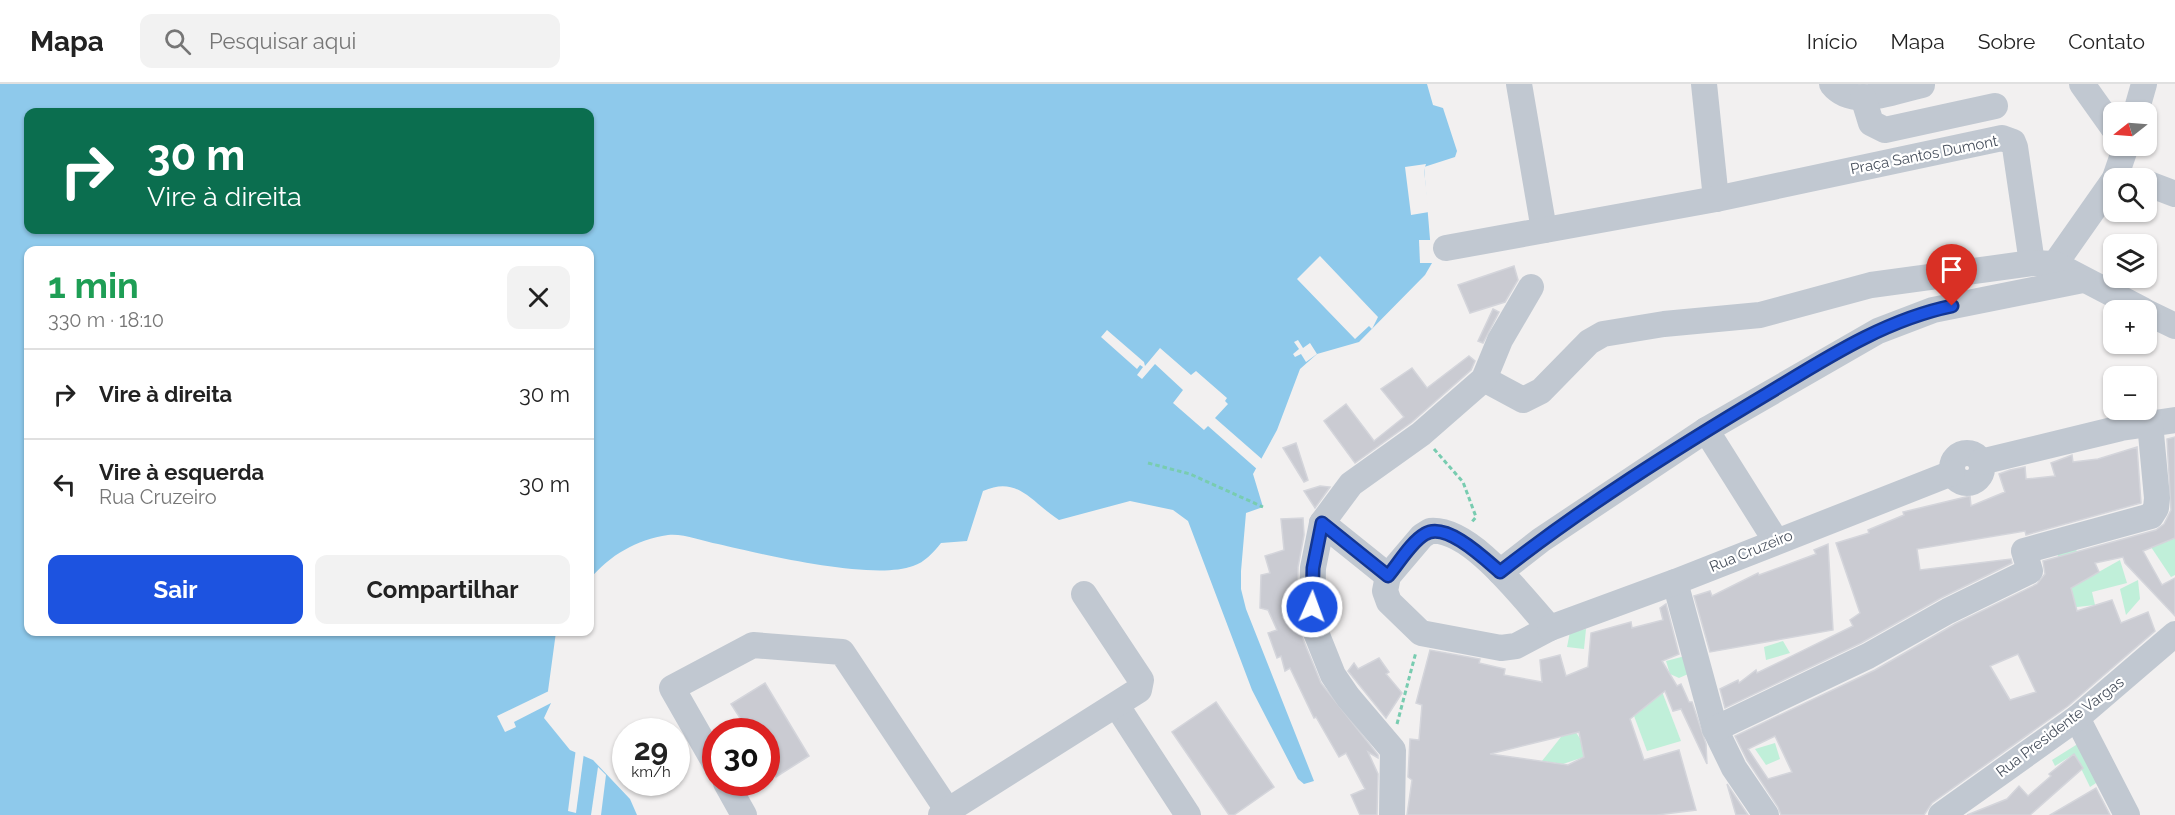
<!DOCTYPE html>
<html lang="pt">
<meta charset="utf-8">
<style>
body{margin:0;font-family:Raleway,sans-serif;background:#f2f2f2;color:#222;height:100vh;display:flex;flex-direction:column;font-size:22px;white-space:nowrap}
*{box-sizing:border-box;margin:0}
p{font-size:20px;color:#767676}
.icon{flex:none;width:33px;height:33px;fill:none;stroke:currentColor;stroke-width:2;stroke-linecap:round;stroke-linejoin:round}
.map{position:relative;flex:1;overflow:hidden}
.side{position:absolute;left:24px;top:162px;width:570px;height:390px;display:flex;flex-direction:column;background:#fff;border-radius:12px;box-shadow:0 2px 4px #0004}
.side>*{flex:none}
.hud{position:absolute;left:24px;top:24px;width:570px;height:126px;border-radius:12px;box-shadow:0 2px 4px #0004;background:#0b6e4f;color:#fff;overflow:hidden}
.needle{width:39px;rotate:253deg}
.fabs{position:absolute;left:2103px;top:18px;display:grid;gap:12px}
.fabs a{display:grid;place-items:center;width:54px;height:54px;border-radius:12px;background:#fff;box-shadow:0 2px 4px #0004;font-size:30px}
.speed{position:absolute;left:612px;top:634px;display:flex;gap:12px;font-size:30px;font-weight:700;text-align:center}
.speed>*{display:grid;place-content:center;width:78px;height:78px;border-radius:50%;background:#fff;box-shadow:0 2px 4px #0004;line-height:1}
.speed small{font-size:15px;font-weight:400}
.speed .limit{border:9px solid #d22;background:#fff;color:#111}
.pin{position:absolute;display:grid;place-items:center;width:51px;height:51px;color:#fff;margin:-62px -26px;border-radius:50% 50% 50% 0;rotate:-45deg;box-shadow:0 0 6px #0007}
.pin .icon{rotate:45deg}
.me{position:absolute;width:66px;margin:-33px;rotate:2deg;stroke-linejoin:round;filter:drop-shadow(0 0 4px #0008)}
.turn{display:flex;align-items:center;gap:21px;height:126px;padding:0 24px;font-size:27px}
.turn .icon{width:78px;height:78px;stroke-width:2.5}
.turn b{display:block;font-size:42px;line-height:51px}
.round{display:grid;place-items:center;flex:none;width:63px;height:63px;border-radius:12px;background:#f2f2f2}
.head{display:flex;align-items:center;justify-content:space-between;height:102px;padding:0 24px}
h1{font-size:36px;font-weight:700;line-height:45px;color:#1e9e55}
.button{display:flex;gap:12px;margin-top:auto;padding:12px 24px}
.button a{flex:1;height:69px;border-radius:12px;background:#1d53e0;color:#fff;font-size:24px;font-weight:700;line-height:69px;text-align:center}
.button a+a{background:#f2f2f2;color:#222}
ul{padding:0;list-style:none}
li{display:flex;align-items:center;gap:18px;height:90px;padding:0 24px;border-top:2px solid #e0e0e0}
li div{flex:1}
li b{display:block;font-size:22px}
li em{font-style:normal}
header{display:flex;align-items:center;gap:36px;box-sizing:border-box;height:84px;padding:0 30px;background:#fff;border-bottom:2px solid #e0e0e0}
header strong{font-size:28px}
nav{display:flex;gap:33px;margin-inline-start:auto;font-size:21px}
.search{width:420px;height:54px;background:#f2f2f2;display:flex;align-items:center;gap:15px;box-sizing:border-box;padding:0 21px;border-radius:12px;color:#767676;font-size:22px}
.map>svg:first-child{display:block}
.green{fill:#c0efd9}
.water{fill:#8ec9eb;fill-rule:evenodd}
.pier{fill:#f2f0f0}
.building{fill:#cacbd2;stroke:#d4d5db;stroke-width:1.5;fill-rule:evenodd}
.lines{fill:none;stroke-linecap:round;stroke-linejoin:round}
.path{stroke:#78ccb0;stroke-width:3;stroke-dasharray:4.5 3;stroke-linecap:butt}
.minor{stroke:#c1c8d1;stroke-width:26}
.route-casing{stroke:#133692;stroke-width:15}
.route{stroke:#1d53e0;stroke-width:10}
.labels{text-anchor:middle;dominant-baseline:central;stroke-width:4.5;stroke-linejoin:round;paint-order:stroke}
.street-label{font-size:15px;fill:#48505d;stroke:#fff}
</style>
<header>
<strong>Mapa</strong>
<div class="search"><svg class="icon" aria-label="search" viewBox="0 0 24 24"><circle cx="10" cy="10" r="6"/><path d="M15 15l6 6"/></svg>Pesquisar aqui</div>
<nav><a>Início</a><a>Mapa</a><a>Sobre</a><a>Contato</a></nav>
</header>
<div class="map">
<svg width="2175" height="731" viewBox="0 0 2175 731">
<rect width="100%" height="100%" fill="#f2f0f0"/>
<g class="green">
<polygon points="2175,454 2175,491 2171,493 2151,463"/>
<polygon points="2073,458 2088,494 2120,476 2127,499 2092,508 2095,521 2050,526 2072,509 2055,464"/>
<polygon points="2138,496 2140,515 2126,531 2120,505"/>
<polygon points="1586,545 1584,565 1567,563 1570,548"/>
<polygon points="1783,557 1790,569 1766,576 1764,563"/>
<polygon points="1689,571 1695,587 1679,594 1670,590 1666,577"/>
<polygon points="1658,597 1681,657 1647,667 1627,613"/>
<polygon points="1575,647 1581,656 1584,673 1563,680 1542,677 1561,653"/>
<polygon points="2084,656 2102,695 2090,703 2074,670 2055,682 2052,676"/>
<polygon points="1775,659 1780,675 1766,681 1755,665"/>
</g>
<path class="water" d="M0 0H1427L1433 21 1443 24 1457 67 1455 73 1424 83 1432 179 1425 191 1359 258 1317 270 1300 285 1277 346 1253 390 1263 423 1246 429 1241 487V505L1246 525 1314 697 1304 700 1298 695 1252 606 1188 437 1173 426 1130 417 1059 436C1031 418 1018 391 983 407L967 457 941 459C933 469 925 478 913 482 873 497 761 470 718 460 703 457 682 449 668 451 636 456 610 471 590 495V166H28V548H556L548 607 551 619 544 634 570 666 593 676 630 715 637 731H0ZM28 28H590V146H28Z"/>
<g class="pier">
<polygon points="1426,80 1424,86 1429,128 1411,131 1405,83"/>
<polygon points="1419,156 1432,156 1432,179 1420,179"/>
<polygon points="1320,172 1378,233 1372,245 1369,242 1355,255 1297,195"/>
<polygon points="1107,246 1144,278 1145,282 1160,264 1191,291 1196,287 1227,314 1225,317 1228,320 1215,334 1263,376 1258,386 1208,342 1204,346 1173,319 1183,306 1155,280 1142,295 1137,291 1143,283 1140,281 1137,285 1101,253"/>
<polygon points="1298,256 1303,264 1310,259 1317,270 1306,278 1301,270 1295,273 1293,270 1299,265 1294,258"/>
<polygon points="551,606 553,618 514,638 516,643 505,648 497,632"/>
<polygon points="576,664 584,669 576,729 568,727"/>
<polygon points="598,683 606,691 601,731 591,731"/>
</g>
<g class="building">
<polygon points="1514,182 1518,196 1505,218 1470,229 1458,201"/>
<polygon points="1493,225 1499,228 1483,259 1478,257"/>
<polygon points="1469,272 1475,277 1471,286 1412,338 1355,379 1324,337 1346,320 1374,357 1404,333 1381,305 1412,284 1427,304"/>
<path d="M2175 353V454L2143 467 2162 501 2175 494V532L2125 479 2123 473 2095 479 2099 488 2071 504 2077 527 2112 516 2121 539 2148 528 2155 547 2068 622 1932 719 1924 731H1781L1778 723 1747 676 1735 652 1875 586 1955 540 2037 500 2045 490 2043 477 2156 446 2164 440 2171 426 2167 355ZM2018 570 2036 608 2010 616 1990 582ZM1775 652 1792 688 1768 695 1748 665Z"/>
<polygon points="1296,359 1308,396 1304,398 1283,364"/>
<polygon points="2137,363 2141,419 2026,451 2025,447 1917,465 1920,486 2011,475 2012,479 1941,514 1861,559 1725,624 1720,605 1738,596 1739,599 1756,586 1757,589 1853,542 1850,536 1860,529 1836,459 1869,449 1868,446 1904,431 1903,428 1970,412 1971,422 2005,408 1999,390 2010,386 2025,383 2026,395 2055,392 2051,379 2067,373 2072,371 2073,378 2098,375"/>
<polygon points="1320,402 1330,403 1315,424 1304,407"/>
<polygon points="1303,434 1304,451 1298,483 1297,523 1300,548 1321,599 1378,671 1378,674 1368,668 1378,690 1377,731 1360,731 1351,711 1365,705 1346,669 1339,673 1316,633 1314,634 1290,584 1285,587 1281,572 1277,574 1268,549 1277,546 1268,526 1260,524 1261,491 1270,489 1265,472 1284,466 1281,435"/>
<polygon points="1828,460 1833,546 1710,568 1694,512 1710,507 1712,512 1758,489 1759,491 1816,470 1814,466"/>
<path d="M1666 520 1679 570 1662 577 1677 602 1681 600 1689 618H1692L1706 660 1707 680 1681 625 1673 627 1665 607 1630 635 1644 676 1679 666 1696 726 1657 731H1407L1412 696 1408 693 1410 655 1419 656 1422 621 1416 619 1430 566 1480 575 1479 579 1505 585 1504 591 1542 598 1540 576 1560 571 1566 592 1588 583 1591 549 1631 538 1632 544 1663 536 1660 524ZM1579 648 1584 673 1568 681 1490 670Z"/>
<polygon points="1379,574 1389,588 1386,590 1402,609 1386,634 1348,587 1354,579 1358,585"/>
<polygon points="765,599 809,672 776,693 766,677 766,648 749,648 731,620"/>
<polygon points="1216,618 1274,703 1234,731 1229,731 1172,648"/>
<polygon points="2074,670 2083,684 2030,731 1967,731 2007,715 2019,702 2028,712 2051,692 2049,690"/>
<polygon points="1727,700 1748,731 1736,731"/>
<polygon points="2096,704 2110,731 2050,731"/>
</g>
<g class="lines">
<g class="path">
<polyline points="1434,365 1463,398 1476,433 1471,439"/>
<polyline points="1148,379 1190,390 1263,423"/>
<polyline points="1397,640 1416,568"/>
</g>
<g class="minor">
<polyline points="1519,0 1544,146"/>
<polyline points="1704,0 1716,115"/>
<path d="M1832 0C1853 26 1893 7 1922 1"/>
<polyline points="2082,0 2114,45"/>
<polyline points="1863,13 1871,39 1885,46 1995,22"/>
<polyline points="2136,28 2144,0"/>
<polyline points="2115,94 2126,62"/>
<polyline points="2146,99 2175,110"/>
<polyline points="1446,164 1716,115 2002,54 2013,58 2015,63 2032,179"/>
<polyline points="2055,180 2114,96"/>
<polyline points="2146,228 2175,242"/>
<polyline points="1484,295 1523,316 1541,307 1589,258 1603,250 1664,240 1760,231 1871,201 2032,179 2055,180 2143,226"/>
<polyline points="1706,346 1776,457"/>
<circle cx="1967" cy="384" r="15"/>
<polyline points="1981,378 2121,344 2175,336"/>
<polyline points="1322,439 1388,492"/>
<path d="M1430 447C1471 443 1524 516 1550 544L1516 562 1501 564 1421 549 1389 518 1385 507 1388 492 1422 452Z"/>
<polyline points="1500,488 1541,456 1706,346 1878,247 1933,226 2083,196"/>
<polyline points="1675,498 1715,645 1734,684 1766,731"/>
<polyline points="1550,544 1675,498 1952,389"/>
<polyline points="1117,622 1188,731"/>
<polyline points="2077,634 2127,731"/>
<polyline points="1715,645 1868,572 1948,527 2030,487 2024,467 2151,432 2156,424 2157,414 2150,339"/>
<polyline points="716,681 672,604 753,561 842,568 948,727"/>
<polyline points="726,699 744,731"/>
<polyline points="941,731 1139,606 1141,596 1084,510"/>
<polyline points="1392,731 1393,666 1348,613 1333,591 1315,546 1312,523 1313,484 1322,439 1351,400 1421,350 1484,295 1500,256 1531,203"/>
<polyline points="1941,731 2077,634 2175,550"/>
</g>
</g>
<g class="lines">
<g class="route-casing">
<path id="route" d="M1312 523 1313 484 1322 439 1388 492C1399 479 1411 458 1425 450 1446 437 1485 475 1500 488 1584 422 1675 365 1767 310 1825 275 1884 236 1952 222"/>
</g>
<use href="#route" class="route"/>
</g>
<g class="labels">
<g class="street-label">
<text transform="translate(1924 71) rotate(-11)">Praça Santos Dumont</text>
<text transform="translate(1751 467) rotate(-22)">Rua Cruzeiro</text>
<text transform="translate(2060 643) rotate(-37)">Rua Presidente Vargas</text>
</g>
</g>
</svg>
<div class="fabs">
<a><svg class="needle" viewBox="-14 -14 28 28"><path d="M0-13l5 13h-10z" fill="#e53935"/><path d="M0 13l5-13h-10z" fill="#767676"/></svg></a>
<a><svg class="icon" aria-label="search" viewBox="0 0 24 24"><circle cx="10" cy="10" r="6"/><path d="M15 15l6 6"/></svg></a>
<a><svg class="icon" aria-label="layers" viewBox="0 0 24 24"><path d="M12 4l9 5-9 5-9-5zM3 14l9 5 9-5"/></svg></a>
<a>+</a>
<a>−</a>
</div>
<div class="speed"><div>29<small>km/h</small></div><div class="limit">30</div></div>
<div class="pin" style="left:1952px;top:222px;background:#d93025"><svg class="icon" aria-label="arrive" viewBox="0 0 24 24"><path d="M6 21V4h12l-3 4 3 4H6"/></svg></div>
<svg class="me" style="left:1312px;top:523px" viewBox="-20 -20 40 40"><circle r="17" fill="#1d53e0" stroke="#fff" stroke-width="3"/><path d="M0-11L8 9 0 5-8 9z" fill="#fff"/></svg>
<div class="hud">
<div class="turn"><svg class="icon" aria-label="right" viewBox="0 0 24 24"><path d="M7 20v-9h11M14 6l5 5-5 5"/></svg><div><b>30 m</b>Vire à direita</div></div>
</div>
<section class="side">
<div class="head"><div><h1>1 min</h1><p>330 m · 18:10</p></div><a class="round"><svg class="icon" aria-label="close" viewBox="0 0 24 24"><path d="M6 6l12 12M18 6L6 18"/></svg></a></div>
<ul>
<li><svg class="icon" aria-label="right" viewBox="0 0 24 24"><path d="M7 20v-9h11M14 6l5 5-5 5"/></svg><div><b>Vire à direita</b></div><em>30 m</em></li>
<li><svg class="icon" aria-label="left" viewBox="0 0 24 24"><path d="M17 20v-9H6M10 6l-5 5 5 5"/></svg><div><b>Vire à esquerda</b><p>Rua Cruzeiro</p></div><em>30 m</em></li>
</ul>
<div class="button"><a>Sair</a><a>Compartilhar</a></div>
</section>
</div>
